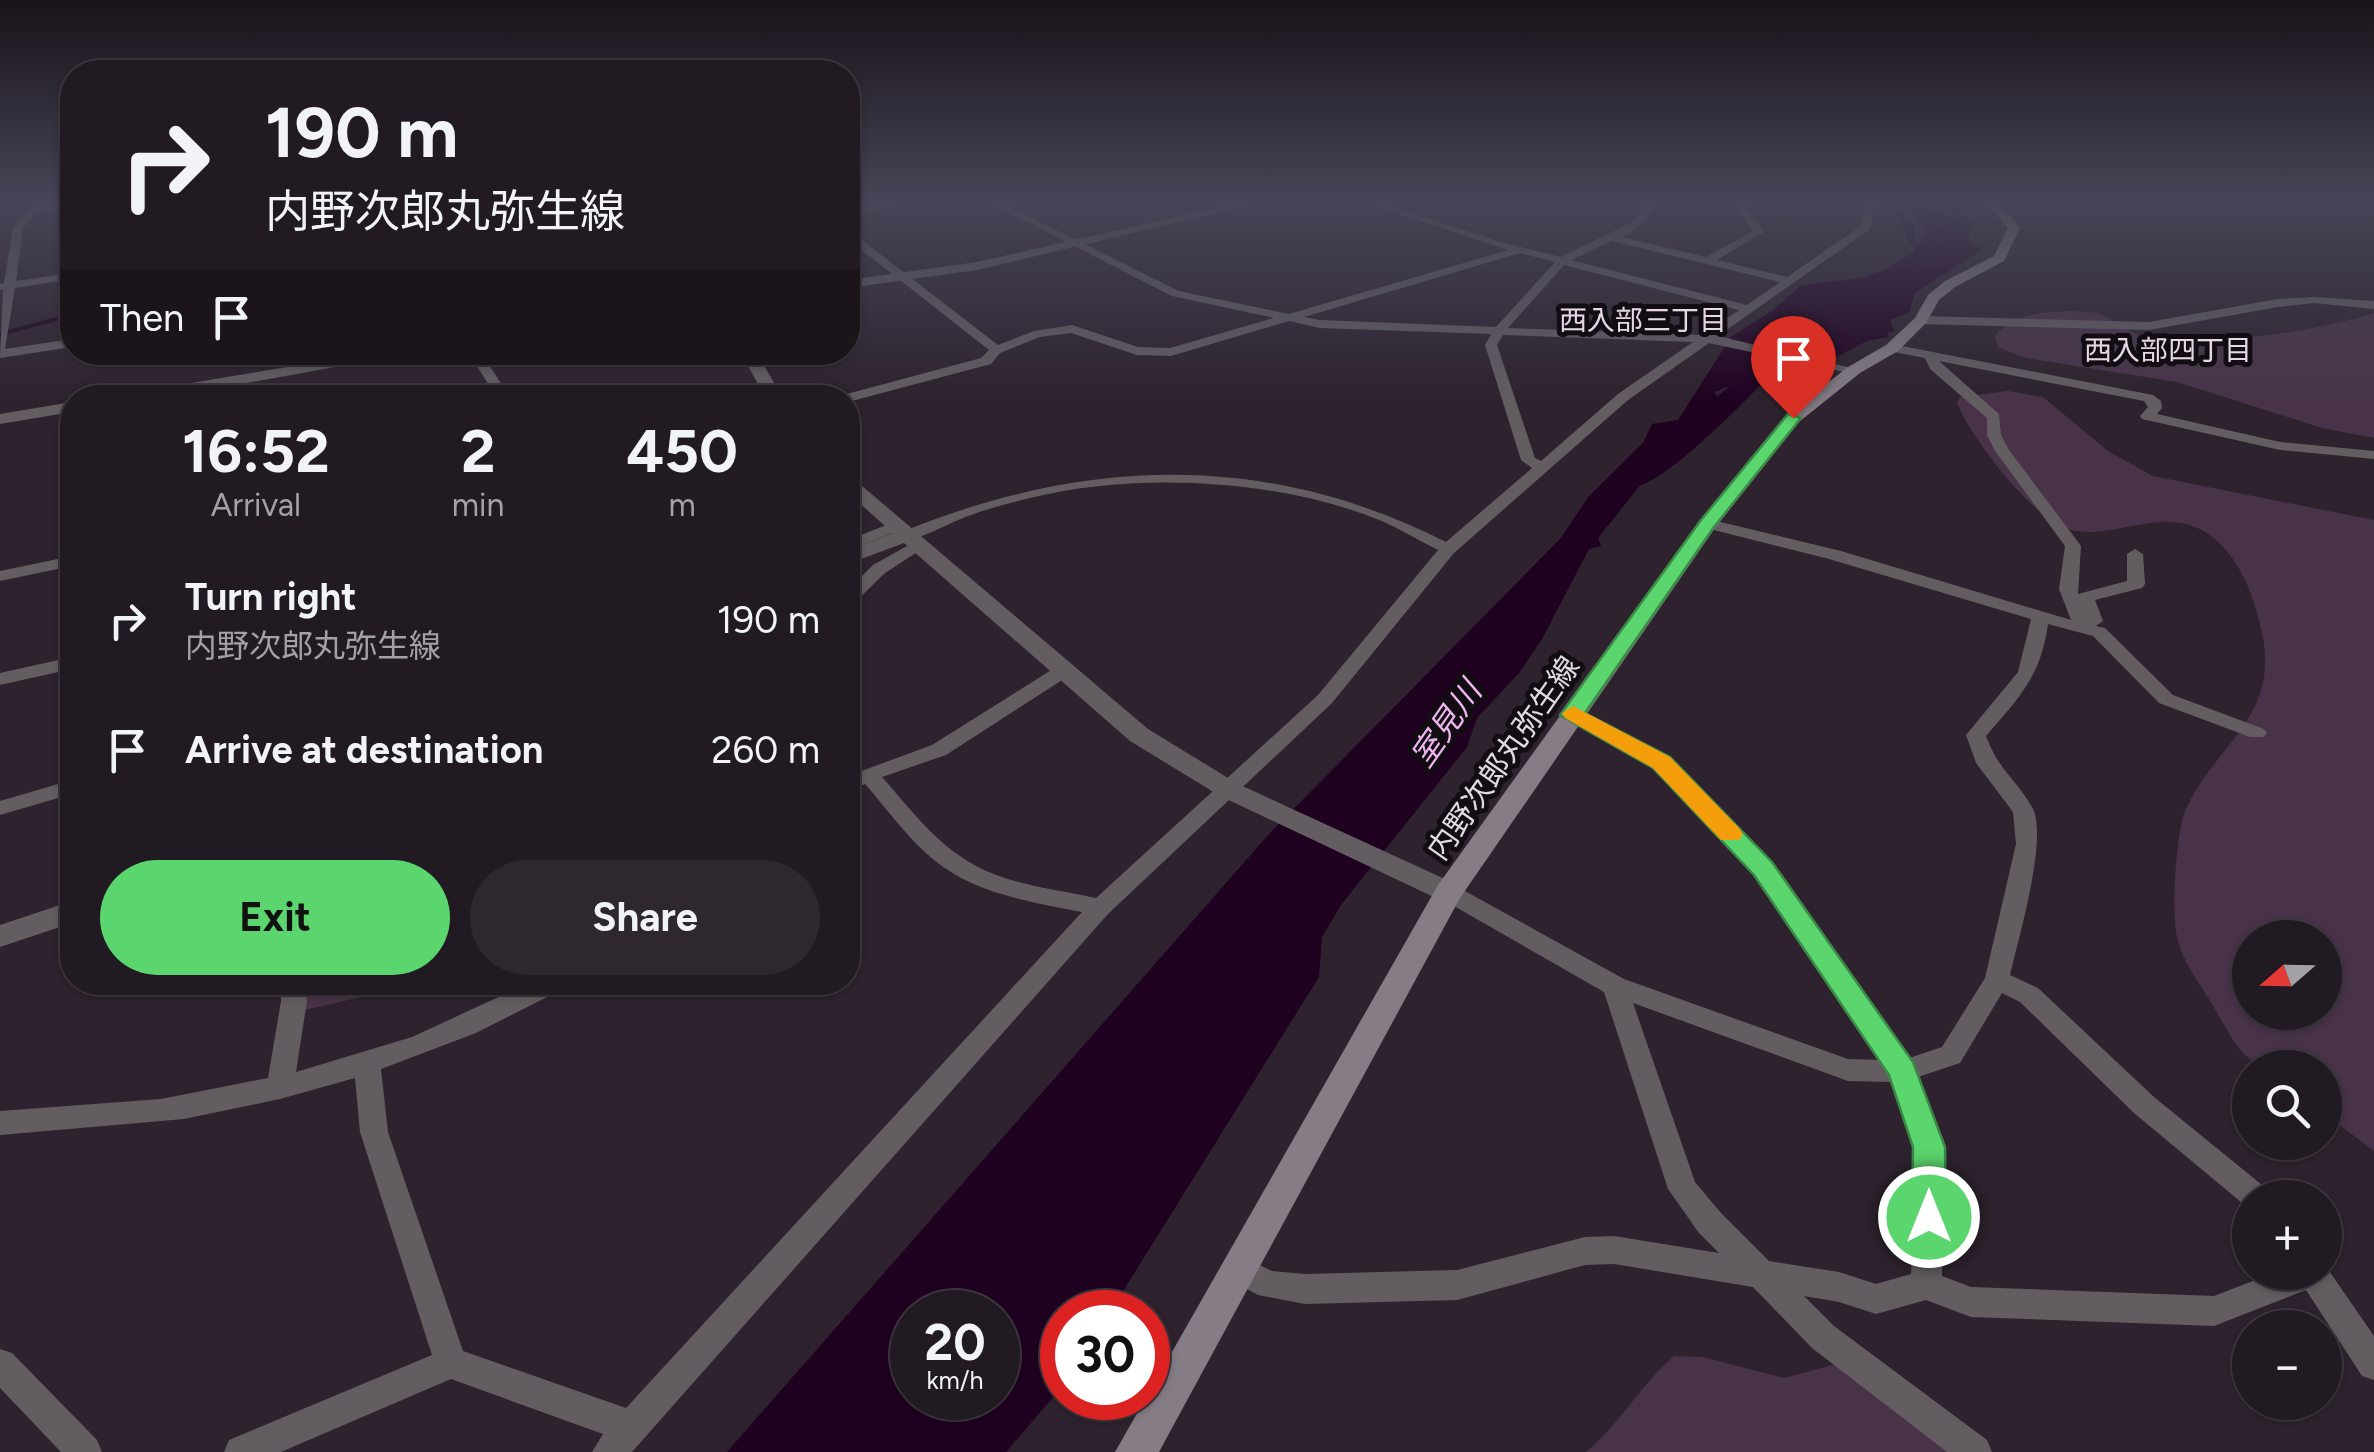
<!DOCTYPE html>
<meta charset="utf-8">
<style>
body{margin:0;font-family:Figtree,"Noto Sans JP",sans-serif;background:#2e272f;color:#f1f3f6;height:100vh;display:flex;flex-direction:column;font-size:38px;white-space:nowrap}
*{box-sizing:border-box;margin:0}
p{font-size:32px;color:#a2a1a5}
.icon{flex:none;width:55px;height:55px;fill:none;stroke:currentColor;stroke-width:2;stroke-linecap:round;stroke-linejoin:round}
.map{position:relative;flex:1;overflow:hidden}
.sheet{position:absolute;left:60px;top:385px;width:800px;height:610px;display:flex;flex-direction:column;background:#221a22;border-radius:40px;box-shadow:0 2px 8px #0004,0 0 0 2px #3f3840}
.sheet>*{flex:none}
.top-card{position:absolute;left:60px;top:60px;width:800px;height:305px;border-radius:40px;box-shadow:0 2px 8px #0004,0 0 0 2px #3f3840;background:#221a22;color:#f1f3f6;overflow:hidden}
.needle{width:65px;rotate:250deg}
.fabs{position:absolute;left:2232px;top:920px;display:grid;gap:20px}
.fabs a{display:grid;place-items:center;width:110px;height:110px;border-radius:50%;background:#221a22;box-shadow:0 2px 8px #0004,0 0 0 2px #3f3840;font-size:50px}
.speed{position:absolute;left:890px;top:1290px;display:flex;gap:20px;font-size:50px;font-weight:700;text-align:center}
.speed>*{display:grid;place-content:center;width:130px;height:130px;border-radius:50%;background:#221a22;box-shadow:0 2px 8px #0004,0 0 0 2px #3f3840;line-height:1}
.speed small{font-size:25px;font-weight:400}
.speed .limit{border:15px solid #d22;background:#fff;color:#111}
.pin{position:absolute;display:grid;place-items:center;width:85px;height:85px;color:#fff;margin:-102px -42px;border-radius:50% 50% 50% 0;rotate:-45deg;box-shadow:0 0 10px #0007}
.pin .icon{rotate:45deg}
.me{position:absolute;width:110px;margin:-55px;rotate:0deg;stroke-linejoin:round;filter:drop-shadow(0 0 8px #0008)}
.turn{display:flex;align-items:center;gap:35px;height:210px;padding:0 40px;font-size:45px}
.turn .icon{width:130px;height:130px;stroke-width:2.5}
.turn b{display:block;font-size:70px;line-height:85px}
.then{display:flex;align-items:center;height:95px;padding:0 40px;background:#0003;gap:20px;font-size:38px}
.eta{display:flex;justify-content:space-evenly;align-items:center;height:170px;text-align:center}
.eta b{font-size:60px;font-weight:700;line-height:70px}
.primary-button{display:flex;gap:20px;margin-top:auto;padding:20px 40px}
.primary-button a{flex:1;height:115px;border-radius:60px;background:#5bd56e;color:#111;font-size:40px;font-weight:700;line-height:115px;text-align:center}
.primary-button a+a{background:#2e272f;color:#f1f3f6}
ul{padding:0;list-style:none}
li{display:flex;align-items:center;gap:30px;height:130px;padding:0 40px}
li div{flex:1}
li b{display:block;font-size:38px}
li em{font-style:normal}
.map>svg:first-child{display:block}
.green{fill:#483348;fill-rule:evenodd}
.water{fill:#1f0120;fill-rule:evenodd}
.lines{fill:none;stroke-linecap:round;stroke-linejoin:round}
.stream{stroke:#1f0120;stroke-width:4}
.river{fill:#1f0120;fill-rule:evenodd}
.minor{fill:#635d62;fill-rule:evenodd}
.tertiary{fill:#635d62;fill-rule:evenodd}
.secondary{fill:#857c85;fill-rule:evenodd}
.route{fill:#5bd56e;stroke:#3b8a48;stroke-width:2.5}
.slow{fill:#f59e0b}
.labels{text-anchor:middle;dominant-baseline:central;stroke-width:10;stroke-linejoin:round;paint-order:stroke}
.far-neighbourhood-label{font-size:28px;fill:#e6d7e6;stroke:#120d12}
.street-label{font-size:30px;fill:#e2dae2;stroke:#120d12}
.water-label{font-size:32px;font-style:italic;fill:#f0b4f0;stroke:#120d12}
</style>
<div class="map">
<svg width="2374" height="1452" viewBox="0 0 2374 1452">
<rect width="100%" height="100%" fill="#2d222d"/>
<g class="green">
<path d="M2071 311C2081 312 2093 311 2102 315 2120 322 2130 335 2151 338 2208 347 2319 331 2374 313V438L2322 428 2177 382 2026 358 1998 347 1995 336C2013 313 2044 312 2071 311Z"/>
<path d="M2008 391 2043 397 2108 451 2153 476 2374 520V1151L2325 1114V1068C2308 1067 2280 1073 2264 1067 2239 1059 2225 1025 2212 1004 2199 983 2182 961 2177 937 2171 915 2176 829 2186 809 2218 740 2282 717 2261 628 2250 578 2222 518 2162 522 2131 523 2102 537 2071 530 2034 521 1971 438 1957 403L1960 397ZM2250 938H2325V1012H2250Z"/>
<polygon points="302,983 421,983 301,1011"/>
<path d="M1674 1356 1703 1357 1784 1378 1840 1363 1962 1452H1586C1620 1424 1641 1384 1674 1356Z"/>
</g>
<path class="water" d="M1873 199H1893L1900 213 1915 227 1914 242 1931 249 1951 235 1941 230 1944 226 1939 222 1899 199H1908L1965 223 1945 203 1934 199 1945 201 1977 226 1970 230 1968 241 1983 249 1915 293 1909 313 1890 320 1894 331 1888 332V337L1867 341 1835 358 1786 365 1714 392 1717 395 1707 420 1668 449 1675 454 1673 458 1642 483 1598 538 1601 546 1589 549 1542 639 1519 673 1477 718 1467 747 1341 905 1322 937 1319 977 1110 1312H1062V1387L1006 1452H727L1269 834 1560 539 1589 496 1643 443 1652 424 1678 420 1731 337 1772 311 1801 285 1860 278 1896 266 1914 253 1916 247 1909 243 1899 216ZM912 1312H998V1398H912Z"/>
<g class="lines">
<polyline class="stream" points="0,334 72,315"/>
<g class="river">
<polygon points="1902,199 1920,199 1947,234 1925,262 1886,283 1879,281 1876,277 1879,273 1911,254 1927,234"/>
<path d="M1790 332 1798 334 1802 339 1798 344C1772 374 1658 498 1622 489L1618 483 1622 477 1698 420 1712 401 1751 368 1782 334Z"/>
</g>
<g class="minor">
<polygon points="38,199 48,199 43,205 72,202 72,208 37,212 23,228 16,281 72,273 72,279 15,288 5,349 72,339 72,347 0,358 3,290 0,290 0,284 4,283 13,228"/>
<polygon points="902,199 920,199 848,217 848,211"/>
<path d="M982 199H994L1179 291 1289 314 1508 250 1354 199H1368L1501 242 1561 257 1634 221 1646 199H1656C1649 218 1640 229 1622 237L1706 257 1753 231 1730 199H1740L1764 232 1717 260 1787 277 1861 226 1864 208 1857 199H1867L1874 208 1870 229 1718 336 1860 370 1854 374 1709 343 1628 400 1454 553 1332 703 1108 914 632 1452H592L603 1434 451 1379 281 1452H224L229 1440 432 1355 360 1132 355 1078 280 1099 184 1119 0 1135V1111L161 1099 268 1078 281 1001V982H306L307 1001 296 1072 412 1037 531 982H566L563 989 476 1033 381 1069 388 1132 463 1351 626 1408 1082 912C1032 902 975 894 934 860 908 839 888 810 865 784L848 792V776L932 745 1056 667H1070L1072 671 1070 675 946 755 882 777C906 804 929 835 960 856 999 884 1050 888 1096 898L1318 695 1438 550C1420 541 1402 530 1384 522 1282 479 1137 471 1030 498 1010 503 990 508 971 515 949 522 921 542 899 539V533C1084 457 1266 451 1446 542L1532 468 1521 460 1485 345 1491 334 1320 328 1289 321 1171 356 1137 355 1071 333 1040 337 1000 353 991 364 848 402V398H842L843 395 981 358 989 350 849 240 848 218 853 221 858 237 998 345 1034 331 1072 325 1138 347 1170 348 1274 318 1172 296ZM1612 241 1780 282 1747 305 1571 260ZM1520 253 1555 262 1496 327 1320 320 1304 317ZM1564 265 1739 310 1704 335 1508 328ZM1503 335 1693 342 1618 394 1541 461 1535 458 1497 345Z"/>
<polygon points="1212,199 1223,199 1235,208 1227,210"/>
<polygon points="2314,297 2374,301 2374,309 2314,303 2278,307 2149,330 1921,324 1915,320 1921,316 2149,322 2278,299"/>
<path d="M1892 344 2153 395 2161 401 2162 408 2157 414 2280 442 2374 451V459L2280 450 2142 419 2140 416 2148 407 2144 401 1939 361 1999 414 2001 435 2009 450 2081 546 2078 594 2127 581V554L2135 549 2143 554 2145 584 2142 588 2095 600 2103 621 2096 626 2105 628 2173 695 2264 729 2267 733 2264 737H2250L2159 703 2093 636 2048 624C2041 676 2019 698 1986 736 1999 771 2016 779 2032 807 2049 836 2018 940 2010 975L2038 988 2154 1097 2267 1189 2271 1198H2250V1209L2247 1207 2134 1113 2020 1002 2002 993 1960 1063 1918 1077 1943 1147 1942 1276 1971 1287 2214 1296 2276 1272H2325V1265L2374 1336V1380L2362 1376 2306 1290 2214 1326 1971 1317 1926 1300 1876 1314 1839 1302 1804 1296 1834 1326 1987 1440 1992 1452H1947L1812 1348 1753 1287 1614 1264 1585 1265 1457 1300 1305 1304 1258 1295 1226 1278 1222 1268 1226 1258 1237 1254 1272 1271 1305 1274 1457 1270 1585 1237 1614 1236 1719 1253 1699 1233 1668 1189 1604 992 1440 898 1436 892 1440 886H1456L1624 979 1848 1059 1881 1060 1755 874 1654 767 1565 719 1562 715 1565 711H1579L1668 757 1771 862 1909 1058 1942 1047 1985 978 2016 844 2013 812 1976 763 1966 735 2018 672 2031 619 1829 559 1702 527 1700 524 1708 519 1841 551 2071 620 2059 589 2065 546 1995 451 1987 435V418L1930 369 1925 358 1888 351 1886 348ZM1633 1003 1848 1081 1893 1082 1915 1147 1911 1274 1876 1284 1839 1272 1769 1261 1721 1213 1695 1182Z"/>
<polygon points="468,352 481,352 510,398 497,398"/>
<polygon points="894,522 900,524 900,530 848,551 848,540"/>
<polygon points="916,541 924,546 922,549 885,573 854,603 848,604 848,590 873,565"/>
<polygon points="72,556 72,566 0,581 0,571"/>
<polygon points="72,657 72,669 0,685 0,673"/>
<polygon points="72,780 72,794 0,815 0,801"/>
<polygon points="0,1349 12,1353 97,1440 102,1452 61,1452 0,1388"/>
</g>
<g class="tertiary">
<polygon points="1254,199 1276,199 977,270 848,288 848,280 977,262"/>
<polygon points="377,352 417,352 164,398 123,398 131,393"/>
<polygon points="740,352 756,352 783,398 766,398"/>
<polygon points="72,402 72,412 0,424 0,414"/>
<polygon points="848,478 855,480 1148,729 1238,784 1458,885 1463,892 1458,899 1448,902 1438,899 1220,796 1130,741 904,543 848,564 848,551 893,533 848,493"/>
<polygon points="72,901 72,923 0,947 0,925"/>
</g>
<polygon class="secondary" points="1983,199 1996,199 2020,228 2004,261 1955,287 1939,300 1926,323 1898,351 1860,373 1799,422 1715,528 1460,898 1159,1452 1115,1452 1438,885 1701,520 1787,414 1848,367 1886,345 1915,318 1928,295 1945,281 1994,256 2008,228"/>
</g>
<linearGradient id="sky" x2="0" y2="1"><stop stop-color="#191319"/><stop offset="0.5" stop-color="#464457"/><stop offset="1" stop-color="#464457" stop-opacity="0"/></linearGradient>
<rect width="2374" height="402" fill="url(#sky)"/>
<polygon class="route" points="1788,414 1801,418 1714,527 1585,713 1670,757 1772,862 1913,1062 1945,1147 1946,1217 1941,1228 1929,1232 1917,1228 1912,1217 1913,1147 1889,1075 1754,875 1653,768 1560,715 1701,520"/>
<polygon class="slow" points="1573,706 1670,757 1739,828 1743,834 1739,840 1721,840 1653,768 1565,718 1562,713"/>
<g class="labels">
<g class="far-neighbourhood-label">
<text x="1643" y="320">西入部三丁目</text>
<text x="2168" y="350">西入部四丁目</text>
</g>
<g class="street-label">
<text transform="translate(1503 758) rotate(-55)">内野次郎丸弥生線</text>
</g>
<g class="water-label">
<text transform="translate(1446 724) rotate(-55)">室見川</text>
</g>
</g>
</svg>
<div class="fabs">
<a><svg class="needle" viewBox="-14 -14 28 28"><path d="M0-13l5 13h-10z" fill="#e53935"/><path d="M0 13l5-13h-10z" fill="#a2a1a5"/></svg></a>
<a><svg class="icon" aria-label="search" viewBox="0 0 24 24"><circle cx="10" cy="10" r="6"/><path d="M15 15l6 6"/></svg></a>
<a>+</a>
<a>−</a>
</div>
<div class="speed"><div>20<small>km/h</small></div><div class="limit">30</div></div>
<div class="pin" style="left:1793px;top:418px;background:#d93025"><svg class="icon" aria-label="arrive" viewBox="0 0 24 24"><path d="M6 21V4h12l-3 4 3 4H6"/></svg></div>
<svg class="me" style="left:1929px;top:1217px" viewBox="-20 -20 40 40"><circle r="17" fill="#5bd56e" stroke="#fff" stroke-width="3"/><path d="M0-11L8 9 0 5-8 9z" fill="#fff"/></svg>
<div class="top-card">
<div class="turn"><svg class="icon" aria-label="right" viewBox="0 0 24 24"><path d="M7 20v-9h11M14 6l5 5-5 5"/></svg><div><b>190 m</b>内野次郎丸弥生線</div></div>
<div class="then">Then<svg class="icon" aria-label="arrive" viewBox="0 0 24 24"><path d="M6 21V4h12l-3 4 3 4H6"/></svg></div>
</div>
<section class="sheet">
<div class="eta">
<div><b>16:52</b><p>Arrival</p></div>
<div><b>2</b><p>min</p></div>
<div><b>450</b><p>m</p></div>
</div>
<ul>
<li><svg class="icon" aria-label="right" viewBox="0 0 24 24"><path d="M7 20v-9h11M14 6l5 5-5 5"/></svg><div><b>Turn right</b><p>内野次郎丸弥生線</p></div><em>190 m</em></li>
<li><svg class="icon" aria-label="arrive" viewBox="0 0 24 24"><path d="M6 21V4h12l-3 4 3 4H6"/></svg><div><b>Arrive at destination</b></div><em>260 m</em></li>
</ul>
<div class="primary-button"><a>Exit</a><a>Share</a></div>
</section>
</div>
